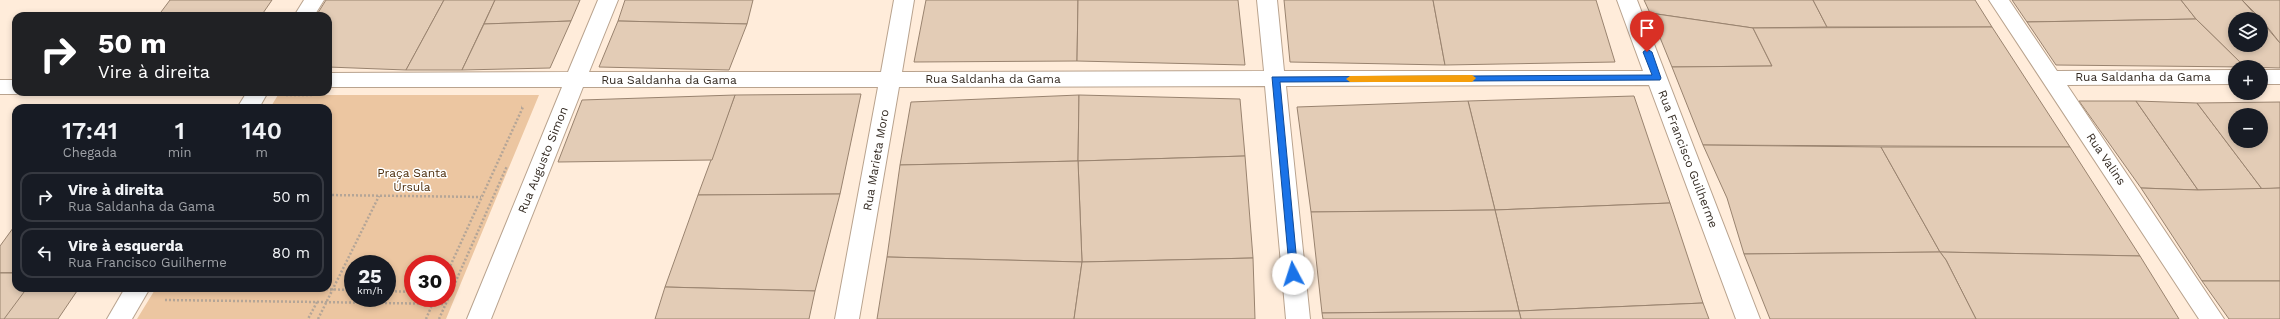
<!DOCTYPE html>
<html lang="pt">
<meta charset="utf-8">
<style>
body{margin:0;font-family:"Work Sans",sans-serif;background:#20242c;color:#f1f3f6;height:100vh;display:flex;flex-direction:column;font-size:15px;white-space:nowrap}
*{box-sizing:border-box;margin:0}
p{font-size:13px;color:#9ea1a6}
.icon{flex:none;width:22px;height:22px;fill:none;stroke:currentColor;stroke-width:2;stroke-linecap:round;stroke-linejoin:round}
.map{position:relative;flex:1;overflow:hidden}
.details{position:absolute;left:12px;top:104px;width:320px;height:188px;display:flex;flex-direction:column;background:#171b24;border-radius:12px;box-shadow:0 2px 6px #0003}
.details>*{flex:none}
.top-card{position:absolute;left:12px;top:12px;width:320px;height:84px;border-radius:12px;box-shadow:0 2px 6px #0003;background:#202124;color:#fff;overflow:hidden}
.tools{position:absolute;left:2228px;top:12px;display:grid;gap:8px}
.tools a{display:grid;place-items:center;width:40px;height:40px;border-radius:50%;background:#171b24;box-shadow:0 2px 6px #0003;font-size:20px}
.speed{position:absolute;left:344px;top:255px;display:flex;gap:8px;font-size:20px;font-weight:700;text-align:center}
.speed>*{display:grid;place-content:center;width:52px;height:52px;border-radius:50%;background:#171b24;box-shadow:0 2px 6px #0003;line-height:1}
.speed small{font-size:10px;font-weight:400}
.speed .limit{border:6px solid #d22;background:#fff;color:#111}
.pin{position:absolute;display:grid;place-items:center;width:34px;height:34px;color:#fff;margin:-41px -17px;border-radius:50% 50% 50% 0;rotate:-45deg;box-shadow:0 0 4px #0007}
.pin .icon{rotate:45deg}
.me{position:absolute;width:44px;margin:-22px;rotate:355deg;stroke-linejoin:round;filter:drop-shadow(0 0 3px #0008)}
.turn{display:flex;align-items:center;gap:14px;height:84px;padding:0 20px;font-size:18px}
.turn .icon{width:52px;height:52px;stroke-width:2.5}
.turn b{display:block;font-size:28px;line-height:34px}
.eta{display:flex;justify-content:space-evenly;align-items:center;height:68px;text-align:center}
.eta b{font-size:24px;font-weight:600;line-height:28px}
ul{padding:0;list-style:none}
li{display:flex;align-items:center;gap:12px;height:50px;margin:0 8px 6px;padding:0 12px;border:2px solid #363941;border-radius:12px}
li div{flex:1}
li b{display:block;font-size:15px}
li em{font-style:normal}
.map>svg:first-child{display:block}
.green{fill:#ecc6a1;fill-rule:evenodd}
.building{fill:#e3ccb6;stroke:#99836f;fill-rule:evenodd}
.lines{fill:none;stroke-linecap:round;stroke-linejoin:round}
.street-casing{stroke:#b9a38e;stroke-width:2}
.path{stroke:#b4a597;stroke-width:2.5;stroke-dasharray:2 2;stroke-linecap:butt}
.street{fill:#fff;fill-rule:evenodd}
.route{fill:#1a73e8;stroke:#114b97}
.slow{fill:#f59e0b}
.labels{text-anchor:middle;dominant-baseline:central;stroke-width:3;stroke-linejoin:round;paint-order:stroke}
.street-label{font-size:12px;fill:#352c24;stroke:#fff}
.park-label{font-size:12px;fill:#4d2f0e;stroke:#fff}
</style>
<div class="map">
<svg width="2280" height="319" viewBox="0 0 2280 319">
<rect width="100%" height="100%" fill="#ffecda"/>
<path class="green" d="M278 95H539L446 319H137L156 288H328V108H270ZM353 264H387V298H353ZM413 264H447V298H413Z"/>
<g class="building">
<polygon points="170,0 272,0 261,16 158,16"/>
<polygon points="326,0 444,0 406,70 328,67 328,16 316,16"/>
<polygon points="444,0 495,0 462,70 406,70"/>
<polygon points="495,0 580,0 571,21 484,24"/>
<polygon points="625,0 753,0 747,24 618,21"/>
<polygon points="926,0 1078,0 1077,61 914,62"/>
<polygon points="1078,0 1238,0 1245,65 1077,61"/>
<polygon points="1284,0 1433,0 1445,65 1290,62"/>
<polygon points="1433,0 1596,0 1615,62 1445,65"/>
<polygon points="1644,0 1813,0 1827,27 1753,28 1650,13"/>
<polygon points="1813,0 1975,0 1992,27 1827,27"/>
<polygon points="2012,0 2181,0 2196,19 2027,22"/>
<polygon points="2181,0 2242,0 2259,19 2235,19 2235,45 2261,45 2261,21 2280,43 2280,68 2245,67 2196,19"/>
<polygon points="2242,0 2280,0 2280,43 2261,19"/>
<polygon points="1650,13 1753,28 1772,66 1672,67"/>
<polygon points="2196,19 2245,67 2056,65 2027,22"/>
<polygon points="571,21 550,68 462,70 484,24"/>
<polygon points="618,21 747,24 729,70 599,67"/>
<polygon points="1992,27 2070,147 1703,145 1672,67 1772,66 1753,28"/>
<polygon points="861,94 840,194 698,195 735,95"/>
<polygon points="735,95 712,160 558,162 582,100"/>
<polygon points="1079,95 1078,161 900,165 911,102"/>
<polygon points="1079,95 1240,99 1245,156 1078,161"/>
<polygon points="1634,96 1670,203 1495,210 1468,101"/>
<polygon points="1468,101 1495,210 1311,212 1297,107"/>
<polygon points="2079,101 2136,101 2198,190 2141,188"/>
<polygon points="2136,101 2197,103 2262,189 2198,190"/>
<path d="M2280 102V188L2262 189 2197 103ZM2235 115H2261V141H2235Z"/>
<polygon points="1703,145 1881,147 1940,252 1744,254 1727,198"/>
<polygon points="1881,147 2070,147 2140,256 1940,252"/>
<polygon points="1245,156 1253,258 1082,262 1078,161"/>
<polygon points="1078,161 1082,262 887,257 900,165"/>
<polygon points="2141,188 2198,190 2280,188 2280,281 2202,281"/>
<polygon points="840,194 815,291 665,287 698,195"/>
<polygon points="1670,203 1703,303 1519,311 1495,210"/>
<polygon points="1495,210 1519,311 1322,313 1311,212"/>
<polygon points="16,224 16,273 0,273 0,246"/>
<polygon points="1940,252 2140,256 2179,319 1976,319 1946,260"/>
<polygon points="1940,252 1946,260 1976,319 1770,319 1744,254"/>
<polygon points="887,257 1082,262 1074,319 877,319"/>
<polygon points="1253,258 1255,319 1074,319 1082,262"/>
<polygon points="0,273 16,273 16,288 79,288 58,319 0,319"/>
<polygon points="0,273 16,273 16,288 27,288 4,319 0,319"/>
<polygon points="2202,281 2280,281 2280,319 2229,319"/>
<polygon points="665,287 815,291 809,319 655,319"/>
<polygon points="1703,303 1709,319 1521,319 1519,311"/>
<polygon points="1519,311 1521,319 1323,319 1322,313"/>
</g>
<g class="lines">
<g class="street-casing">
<g id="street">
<polygon points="304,0 324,0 314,16 294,16"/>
<polygon points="598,0 618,0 589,72 881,72 894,0 914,0 902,72 1264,71 1257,0 1277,0 1284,71 1643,71 1617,0 1637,0 1760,319 1736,319 1649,85 1286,86 1310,319 1286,319 1265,86 899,87 859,319 835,319 878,87 583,87 491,319 467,319 562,87 328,87 328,73 568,72"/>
<polygon points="1989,0 2009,0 2057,71 2235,70 2235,84 2067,85 2224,319 2199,319"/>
<rect x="2261" y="70" width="19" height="14"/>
<polygon points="0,80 16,80 16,92 24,92 16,94 0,94"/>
<polygon points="247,92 268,92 259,108 237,108"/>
<polygon points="125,288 150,288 132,319 107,319"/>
</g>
</g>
<g class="path">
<polyline points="286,95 313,95"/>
<polyline points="286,108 288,106 326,106"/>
<polyline points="328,195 481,197"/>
<polyline points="447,273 523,107 521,107"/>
<polyline points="274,288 353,290"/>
<polyline points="387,291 413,292"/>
<polyline points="165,300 317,302 308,319"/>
<polyline points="317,302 445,304"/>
<polyline points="318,319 379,196"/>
<polyline points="426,319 435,298"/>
<polyline points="439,319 507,166"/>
</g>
<use href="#street" class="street"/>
</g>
<polygon class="route" points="1647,49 1652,52 1661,78 1660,80 1280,82 1298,274 1293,278 1290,277 1272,77 1652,75 1643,52"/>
<polygon class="slow" points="1472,75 1476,78 1472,82 1350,82 1346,79 1350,76"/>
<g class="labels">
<g class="street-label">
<text x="2143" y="77">Rua Saldanha da Gama</text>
<text x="993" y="79">Rua Saldanha da Gama</text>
<text x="669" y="80">Rua Saldanha da Gama</text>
<text transform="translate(1688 159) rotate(69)">Rua Francisco Guilherme</text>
<text transform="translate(2106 159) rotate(56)">Rua Valins</text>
<text transform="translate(543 160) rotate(-68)">Rua Augusto Simon</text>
<text transform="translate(876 160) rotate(-80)">Rua Marieta Moro</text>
</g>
<g class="park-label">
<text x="412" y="173">Praça Santa<tspan x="412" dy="14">Úrsula</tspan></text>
</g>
</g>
</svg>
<div class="tools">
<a><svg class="icon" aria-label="layers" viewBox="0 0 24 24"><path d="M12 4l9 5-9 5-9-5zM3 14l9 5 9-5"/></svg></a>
<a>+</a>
<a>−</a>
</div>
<div class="speed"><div>25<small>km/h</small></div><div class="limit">30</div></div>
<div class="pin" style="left:1647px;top:52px;background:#d93025"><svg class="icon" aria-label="arrive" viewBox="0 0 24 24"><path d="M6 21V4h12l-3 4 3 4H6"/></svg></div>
<svg class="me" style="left:1293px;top:274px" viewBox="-20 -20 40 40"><circle r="19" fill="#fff"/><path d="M0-13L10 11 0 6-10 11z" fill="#1a73e8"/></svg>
<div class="top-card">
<div class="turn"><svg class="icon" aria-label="right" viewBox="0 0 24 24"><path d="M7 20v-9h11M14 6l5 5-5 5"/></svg><div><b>50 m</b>Vire à direita</div></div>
</div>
<section class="details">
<div class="eta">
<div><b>17:41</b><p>Chegada</p></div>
<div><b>1</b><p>min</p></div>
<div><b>140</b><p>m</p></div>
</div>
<ul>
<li><svg class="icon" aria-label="right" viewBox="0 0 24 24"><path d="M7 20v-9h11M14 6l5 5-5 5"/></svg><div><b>Vire à direita</b><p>Rua Saldanha da Gama</p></div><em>50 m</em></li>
<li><svg class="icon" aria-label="left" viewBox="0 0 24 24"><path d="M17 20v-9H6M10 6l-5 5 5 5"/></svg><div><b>Vire à esquerda</b><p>Rua Francisco Guilherme</p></div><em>80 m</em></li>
</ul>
</section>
</div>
